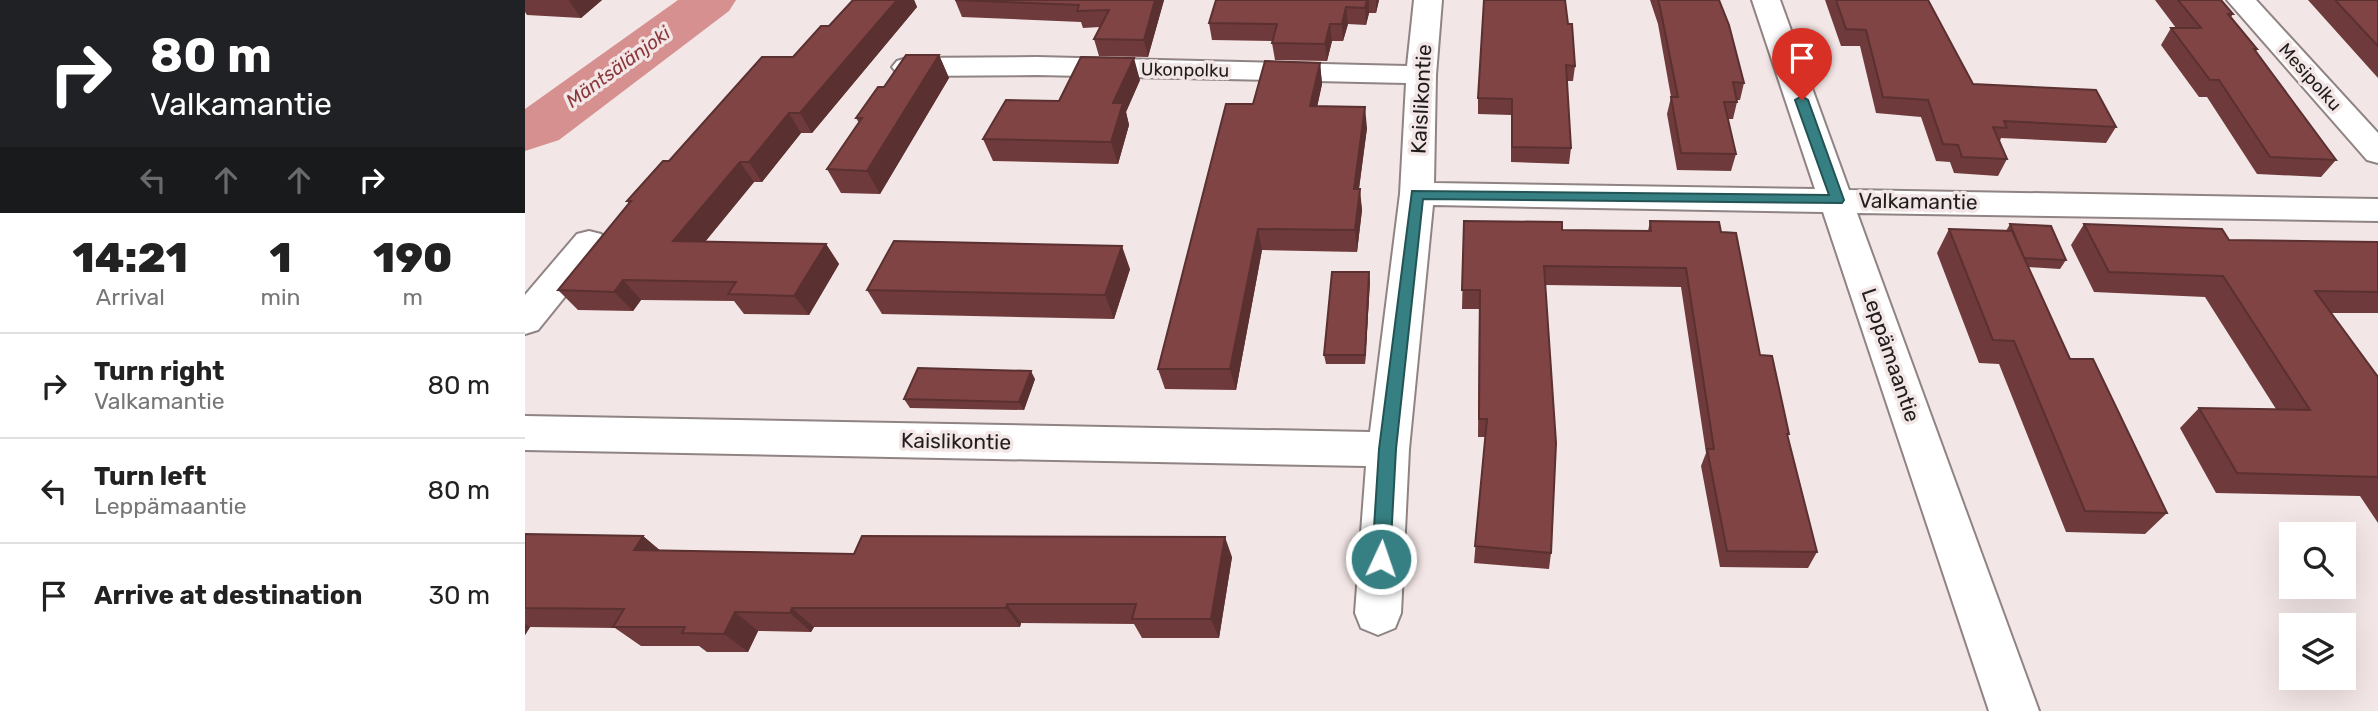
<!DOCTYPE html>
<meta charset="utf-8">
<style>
body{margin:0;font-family:Rubik,sans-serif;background:#f2f2f2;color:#222;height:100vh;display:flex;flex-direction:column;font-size:26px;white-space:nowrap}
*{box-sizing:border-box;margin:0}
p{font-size:23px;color:#767676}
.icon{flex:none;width:38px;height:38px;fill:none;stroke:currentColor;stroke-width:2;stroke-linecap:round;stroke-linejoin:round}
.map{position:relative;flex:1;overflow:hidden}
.details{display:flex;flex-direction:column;background:#fff;width:525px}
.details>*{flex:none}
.top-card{background:#202124;color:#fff;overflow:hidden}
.controls{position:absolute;left:1754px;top:522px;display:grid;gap:14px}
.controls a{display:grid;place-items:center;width:77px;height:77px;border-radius:0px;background:#fff;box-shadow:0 7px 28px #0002;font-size:35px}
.pin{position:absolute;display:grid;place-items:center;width:60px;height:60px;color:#fff;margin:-72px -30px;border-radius:50% 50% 50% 0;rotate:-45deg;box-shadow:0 0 7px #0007}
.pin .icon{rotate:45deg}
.me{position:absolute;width:77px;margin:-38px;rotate:3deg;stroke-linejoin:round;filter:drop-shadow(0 0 5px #0008)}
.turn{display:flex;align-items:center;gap:24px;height:147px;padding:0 35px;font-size:32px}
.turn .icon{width:91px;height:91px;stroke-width:2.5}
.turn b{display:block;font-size:49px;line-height:60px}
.lanes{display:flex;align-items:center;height:66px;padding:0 35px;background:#0003;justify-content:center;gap:35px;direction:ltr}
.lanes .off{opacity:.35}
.eta{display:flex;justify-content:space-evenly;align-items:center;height:119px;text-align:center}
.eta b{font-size:42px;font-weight:800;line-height:49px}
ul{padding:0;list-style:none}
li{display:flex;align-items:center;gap:21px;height:105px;padding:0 35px;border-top:2px solid #e0e0e0}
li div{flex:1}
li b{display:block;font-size:26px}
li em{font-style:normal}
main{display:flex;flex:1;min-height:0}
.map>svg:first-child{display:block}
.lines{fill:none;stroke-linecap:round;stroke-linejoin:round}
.river{fill:#d5908f;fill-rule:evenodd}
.street-casing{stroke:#8f8383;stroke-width:4}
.street{fill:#fff;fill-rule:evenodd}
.wall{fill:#6f3a3b}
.shaded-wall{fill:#5a3030}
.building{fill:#814445;stroke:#5a3030;stroke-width:2}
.route{fill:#367f82;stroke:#235354;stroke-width:2}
.labels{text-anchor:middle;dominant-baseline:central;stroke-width:7;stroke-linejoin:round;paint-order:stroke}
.far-street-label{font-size:18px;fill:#211d1d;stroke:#f3e6e6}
.far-water-label{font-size:19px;font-style:italic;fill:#8b383c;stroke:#f3e6e6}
.street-label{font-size:21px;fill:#211d1d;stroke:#f3e6e6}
</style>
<main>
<section class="details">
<div class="top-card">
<div class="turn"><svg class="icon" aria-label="right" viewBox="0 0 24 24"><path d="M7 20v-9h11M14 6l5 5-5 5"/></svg><div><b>80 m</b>Valkamantie</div></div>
<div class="lanes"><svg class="icon off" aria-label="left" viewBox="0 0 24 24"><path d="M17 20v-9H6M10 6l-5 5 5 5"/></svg><svg class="icon off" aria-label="ahead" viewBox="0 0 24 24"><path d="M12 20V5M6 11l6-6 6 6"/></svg><svg class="icon off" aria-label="ahead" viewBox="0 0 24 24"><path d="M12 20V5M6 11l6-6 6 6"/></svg><svg class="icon" aria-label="right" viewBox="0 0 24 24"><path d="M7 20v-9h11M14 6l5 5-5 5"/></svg></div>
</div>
<div class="eta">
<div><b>14:21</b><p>Arrival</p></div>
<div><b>1</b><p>min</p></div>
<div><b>190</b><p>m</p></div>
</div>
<ul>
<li><svg class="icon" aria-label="right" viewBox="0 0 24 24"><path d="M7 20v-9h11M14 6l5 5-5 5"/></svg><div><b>Turn right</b><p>Valkamantie</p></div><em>80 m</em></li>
<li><svg class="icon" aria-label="left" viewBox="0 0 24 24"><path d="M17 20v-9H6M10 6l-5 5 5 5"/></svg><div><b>Turn left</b><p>Leppämaantie</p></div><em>80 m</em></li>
<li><svg class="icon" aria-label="arrive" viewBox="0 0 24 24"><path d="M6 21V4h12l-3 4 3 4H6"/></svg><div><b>Arrive at destination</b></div><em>30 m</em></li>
</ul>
</section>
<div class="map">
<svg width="1853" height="711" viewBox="0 0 1853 711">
<rect width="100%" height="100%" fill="#f3e6e6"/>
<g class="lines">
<polygon class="river" points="153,0 211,0 204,11 34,140 0,151 0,109"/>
<g class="street-casing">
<g id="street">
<polygon points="889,0 917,0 911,75 909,183 1290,189 1227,0 1255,0 1324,190 1853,199 1853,221 1332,213 1514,711 1464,711 1298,212 908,205 884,449 876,613 870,628 853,635 836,628 830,613 841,466 0,450 0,416 845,432 875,194 881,83 512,75 382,76 372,73 367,67 372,61 382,58 512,57 882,66"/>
<polygon points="1702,0 1731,0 1853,133 1853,163 1842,160"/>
<polygon points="64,231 76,234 81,243 76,252 13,330 0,334 0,295 52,234"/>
</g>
</g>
<use href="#street" class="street"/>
</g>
<g class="wall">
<polygon points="0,0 77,0 56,18 2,15 0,12"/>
<polygon points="328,0 389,0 392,7 287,133 276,133 237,182 229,182 180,242 301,244 314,264 284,315 219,314 209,301 116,300 108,311 53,310 33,290 104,204 102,201 144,161 304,26"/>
<polygon points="430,0 639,0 623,57 574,56 569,39 575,27 558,28 556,22 437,17"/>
<polygon points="691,0 854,0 851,13 844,13 841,25 823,24 818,41 807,41 802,61 750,60 747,43 748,41 687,40 684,23"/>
<polygon points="1125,0 1194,0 1219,83 1215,100 1212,100 1212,102 1208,119 1203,119 1211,154 1206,171 1152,170 1142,114 1146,97 1133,24"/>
<polygon points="1300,0 1403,0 1448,84 1591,127 1581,143 1476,138 1475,141 1482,159 1473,176 1429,173 1425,162 1411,161 1396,117 1351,113 1335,46 1316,46"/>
<polygon points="1630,0 1696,0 1708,14 1706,17 1732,49 1731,52 1811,160 1796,177 1732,174 1682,97 1674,97 1636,45 1646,28 1651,28"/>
<polygon points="1783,0 1853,0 1853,78"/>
<polygon points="1043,24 1050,66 1048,81 1042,81 1046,148 1044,164 986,162 986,115 953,114 953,98"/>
<polygon points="414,55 424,78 355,194 316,193 302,169 334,123 331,118 359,87"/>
<polygon points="795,63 797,84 792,106 842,128 834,189 837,210 832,252 737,250 711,390 640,389 633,369 728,104"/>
<polygon points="615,80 601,112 604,125 593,164 468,161 458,139 534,101"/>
<polygon points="939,221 1037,230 1123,231 1125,221 1196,232 1235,355 1264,434 1262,438 1292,552 1283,568 1195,567 1176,466 1181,453 1156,287 1020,285 1026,553 1024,569 949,563 960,437 953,437 954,309 937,309"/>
<polygon points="1485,224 1541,260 1535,269 1503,267 1545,359 1642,513 1620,534 1541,532 1474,364 1454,363 1412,253 1424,229 1481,231"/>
<polygon points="1559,224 1704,240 1853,242 1853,313 1806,313 1853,377 1853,523 1835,496 1691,493 1655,428 1674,408 1751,409 1680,297 1569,292 1546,245"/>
<polygon points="605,269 589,319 357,314 342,290"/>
<polygon points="845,281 840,364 801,364 799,355"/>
<polygon points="510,379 499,410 385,408 379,399"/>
<polygon points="0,534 118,536 134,550 329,554 707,557 694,638 617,638 609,624 496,623 495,627 289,627 286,632 233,631 223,652 182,652 174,646 116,646 90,628 5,627 0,635"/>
</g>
<g class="shaded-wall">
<polygon points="45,0 77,0 56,18 44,1"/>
<polygon points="372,0 389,0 392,7 287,133 275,113"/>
<polygon points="630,0 639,0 623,57 619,40"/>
<polygon points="842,0 844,0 844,13 841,25 840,8"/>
<polygon points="851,0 854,0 851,13"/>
<polygon points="821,7 823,24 818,41 817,24"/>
<polygon points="805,24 807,41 802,61 800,44"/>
<polygon points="414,55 424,78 355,194 342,171"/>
<polygon points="609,58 615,80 601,112 604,125 593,164 586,142 588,103"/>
<polygon points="795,63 797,84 788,127 785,106"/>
<polygon points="840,107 842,128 831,210 829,189"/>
<polygon points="264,113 276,133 237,182 224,162"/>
<polygon points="215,162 229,182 164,261 148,241"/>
<polygon points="835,189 837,210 832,252 830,230"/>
<polygon points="733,229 737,250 711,390 705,369"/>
<polygon points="301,244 314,264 284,315 269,296"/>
<polygon points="597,246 605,269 589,319 580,295"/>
<polygon points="844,272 845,281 840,364 840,355"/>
<polygon points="98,280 116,300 108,311 89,292"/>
<polygon points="506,371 510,379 499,410 494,402"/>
<polygon points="118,536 143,557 109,550"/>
<polygon points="700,537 707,557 694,638 686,619"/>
<polygon points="482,604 496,623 495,627 481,608"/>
<polygon points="267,608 289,627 286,632 265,613"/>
<polygon points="210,612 233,631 223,652 199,634"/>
<polygon points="0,624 5,627 0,635"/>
</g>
<g class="building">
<polygon points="328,0 372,0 275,113 264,113 224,162 215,162 148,241 301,244 269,296 203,294 211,282 98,280 89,292 33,290 106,201 102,201 138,161 144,161 237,57 268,57 296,26 304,26"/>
<polygon points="430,0 630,0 619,40 569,39 584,10 552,11 554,5"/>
<polygon points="691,0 842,0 840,8 821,7 817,24 805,24 800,44 747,43 752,24 684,23"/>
<polygon points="959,0 1040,0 1043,24 1047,24 1050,66 1041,65 1046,148 987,147 987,99 953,98"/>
<polygon points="1133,0 1194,0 1204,25 1219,83 1208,82 1212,102 1199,102 1211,154 1156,153 1146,97 1153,97 1135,7"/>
<polygon points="1311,0 1403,0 1448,84 1571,90 1591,127 1479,121 1482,128 1468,127 1482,159 1437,157 1433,145 1418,144 1403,100 1358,97 1341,30 1321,29"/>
<polygon points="1653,0 1696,0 1708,14 1703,14 1732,49 1729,49 1811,160 1745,157 1694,80 1685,80 1646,28 1676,28"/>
<polygon points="1810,0 1853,0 1853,46"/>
<polygon points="381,55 414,55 342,171 302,169 337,118 331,118 353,87 359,87"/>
<polygon points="556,57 609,58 588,103 598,103 586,142 458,139 481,100 534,101"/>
<polygon points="740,61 795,63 785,106 840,107 829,189 835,189 830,230 733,229 705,369 633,369 701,104 728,104"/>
<polygon points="939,221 1037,222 1037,230 1126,231 1125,221 1194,222 1196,232 1211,233 1235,355 1247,356 1264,434 1262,434 1292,552 1202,551 1182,449 1189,449 1161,268 1019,266 1031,443 1026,553 950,546 962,419 954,419 955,290 937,290"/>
<polygon points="1485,224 1526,226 1541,260 1499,258"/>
<polygon points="1559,224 1697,229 1704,240 1853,242 1853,292 1790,291 1853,377 1853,477 1712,473 1674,408 1785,410 1698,276 1584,272"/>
<polygon points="1424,229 1487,231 1545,359 1568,359 1642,513 1560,511 1489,341 1468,340"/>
<polygon points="369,241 597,246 580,295 342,290"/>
<polygon points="807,272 844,272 840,355 799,355"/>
<polygon points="393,368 506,371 494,402 379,399"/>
<polygon points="0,534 118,536 109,550 329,554 337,536 700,537 686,619 607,619 611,604 482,604 481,608 267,608 265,613 210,612 199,634 157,633 160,627 88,627 99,609 0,608"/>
</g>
<polygon class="route" points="1277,96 1283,100 1319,200 1317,203 898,199 871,449 865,559 863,564 856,567 850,564 847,559 854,449 887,191 1304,195 1270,100"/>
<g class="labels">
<g class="far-street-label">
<text transform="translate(660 70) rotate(1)">Ukonpolku</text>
<text transform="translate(1785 77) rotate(48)">Mesipolku</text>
</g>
<g class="far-water-label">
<text transform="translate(93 67) rotate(-36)">Mäntsälänjoki</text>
</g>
<g class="street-label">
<text transform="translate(896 99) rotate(-87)">Kaislikontie</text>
<text transform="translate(1393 201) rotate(1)">Valkamantie</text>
<text transform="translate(1366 355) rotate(71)">Leppämaantie</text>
<text transform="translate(431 441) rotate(1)">Kaislikontie</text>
</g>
</g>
</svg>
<div class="controls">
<a><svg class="icon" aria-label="search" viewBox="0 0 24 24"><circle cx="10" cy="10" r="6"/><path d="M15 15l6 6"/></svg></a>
<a><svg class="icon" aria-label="layers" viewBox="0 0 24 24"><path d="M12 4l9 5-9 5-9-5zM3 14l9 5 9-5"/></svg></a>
</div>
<div class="pin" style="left:1277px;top:100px;background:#d93025"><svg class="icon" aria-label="arrive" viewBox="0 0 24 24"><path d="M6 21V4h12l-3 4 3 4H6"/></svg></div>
<svg class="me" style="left:856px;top:559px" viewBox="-20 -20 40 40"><circle r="17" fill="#367f82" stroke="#fff" stroke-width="3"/><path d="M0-11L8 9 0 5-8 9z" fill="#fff"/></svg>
</div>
</main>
